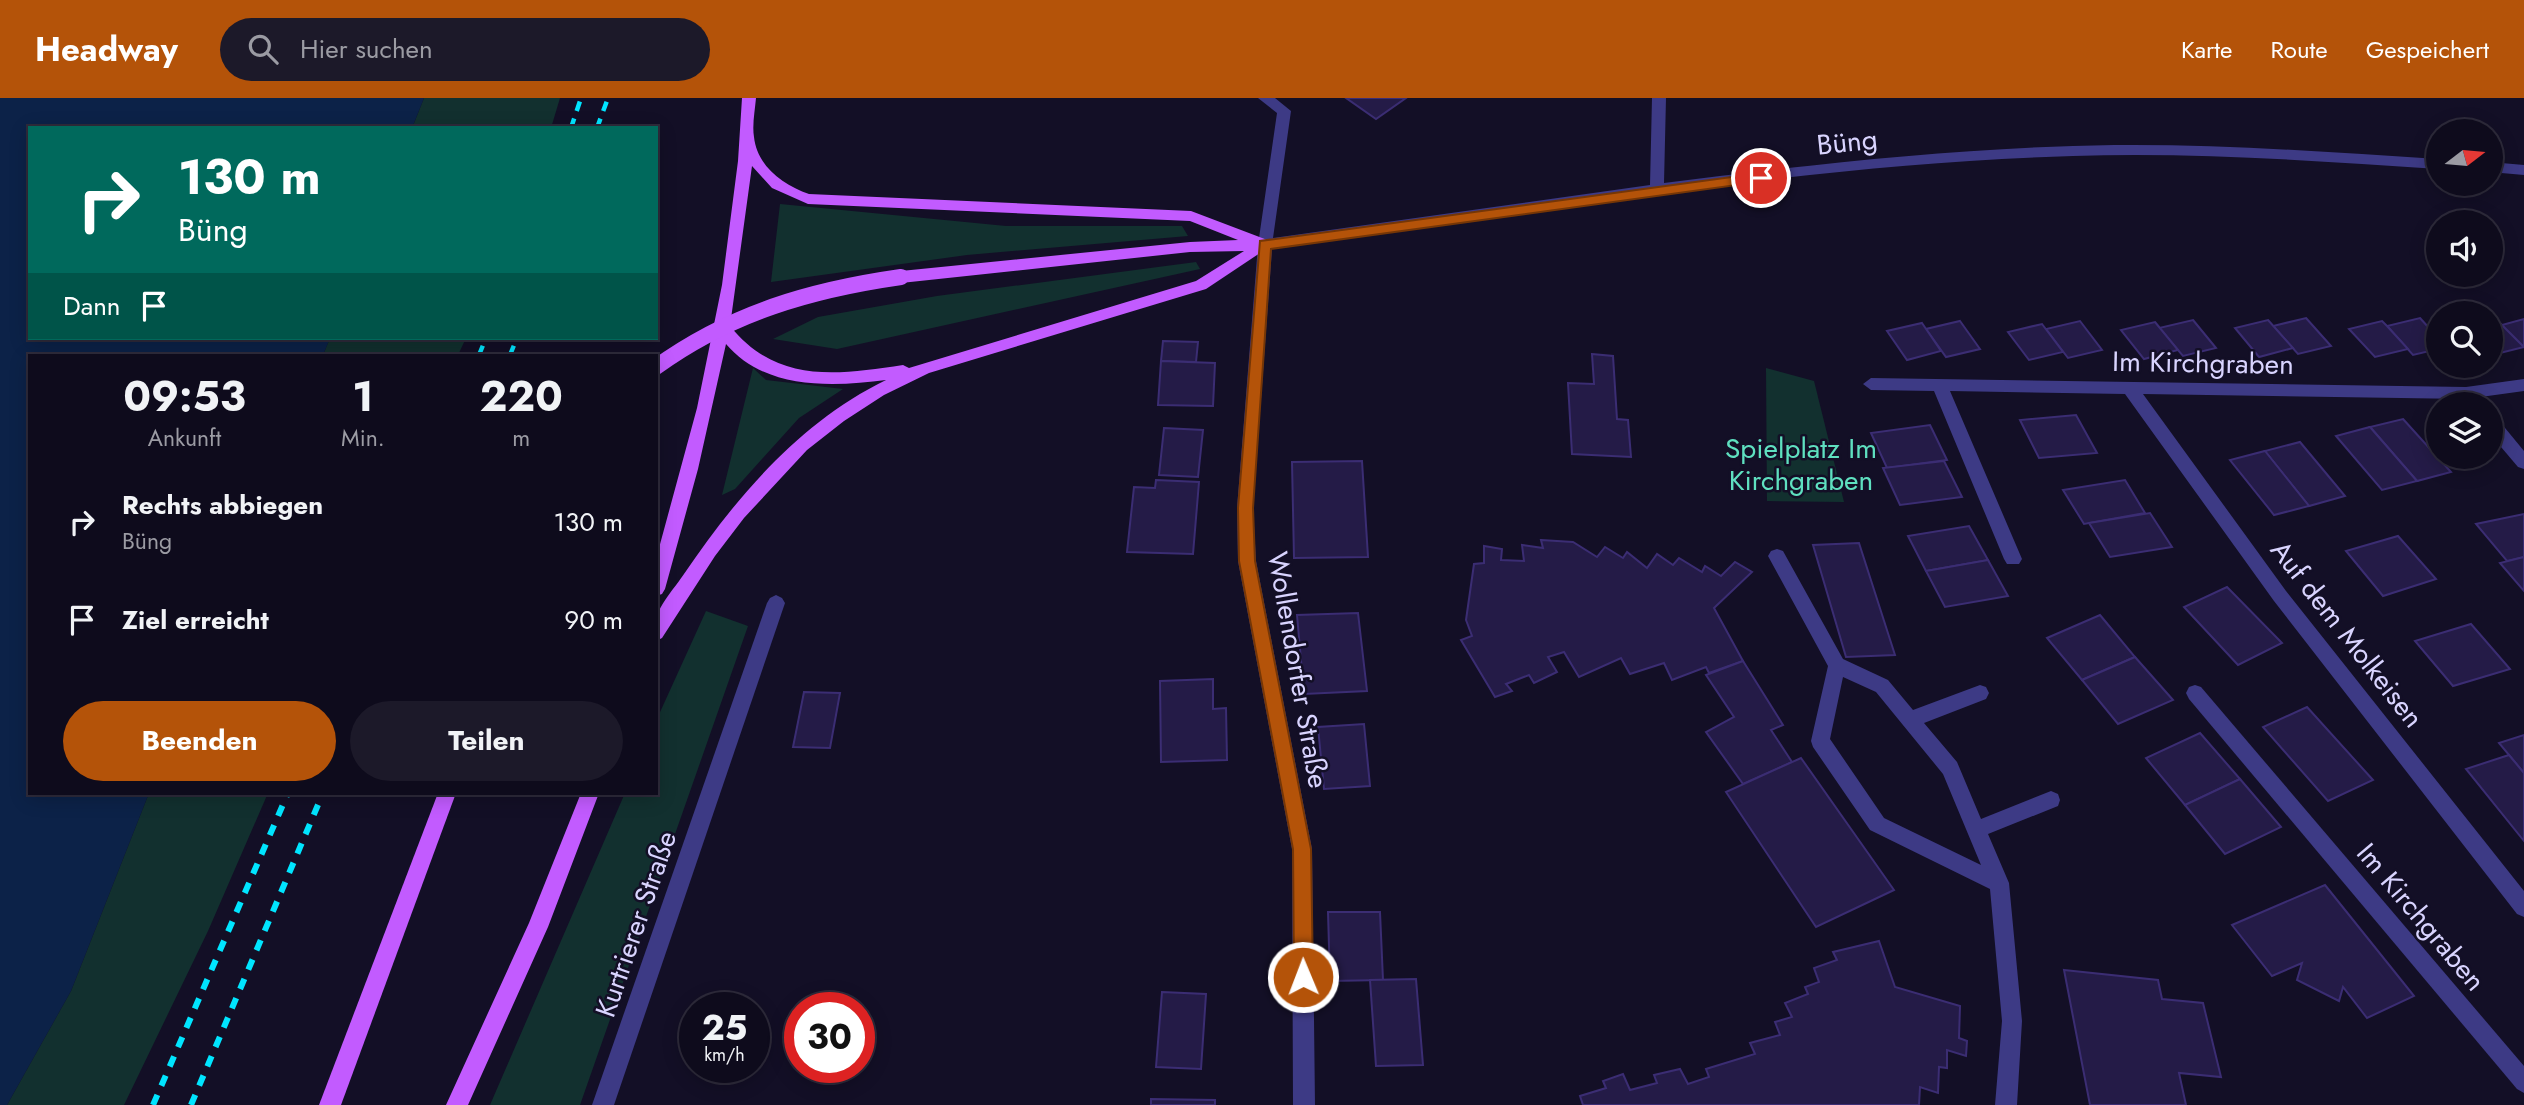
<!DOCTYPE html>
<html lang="de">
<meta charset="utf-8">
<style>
body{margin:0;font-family:Jost,sans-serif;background:#1c1929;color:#f1f3f6;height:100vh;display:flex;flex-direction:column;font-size:26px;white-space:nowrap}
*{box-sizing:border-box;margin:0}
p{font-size:23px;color:#9b9ba3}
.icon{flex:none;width:38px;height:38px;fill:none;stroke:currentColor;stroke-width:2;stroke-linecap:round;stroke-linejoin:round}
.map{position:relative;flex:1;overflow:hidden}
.details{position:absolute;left:28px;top:256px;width:630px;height:441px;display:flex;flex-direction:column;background:#0e0b1c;border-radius:0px;box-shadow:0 4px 18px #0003,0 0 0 2px #2e2b3b}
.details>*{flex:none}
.guide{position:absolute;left:28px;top:28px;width:630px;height:214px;border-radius:0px;box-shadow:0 4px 18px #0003,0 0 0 2px #2e2b3b;background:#00695c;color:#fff;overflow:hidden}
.needle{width:46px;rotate:74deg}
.buttons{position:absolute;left:2426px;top:21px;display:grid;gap:14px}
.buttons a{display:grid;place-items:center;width:77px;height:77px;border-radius:50%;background:#0e0b1c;box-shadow:0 4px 18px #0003,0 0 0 2px #2e2b3b;font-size:35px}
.speed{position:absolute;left:679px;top:894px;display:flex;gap:14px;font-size:35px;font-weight:700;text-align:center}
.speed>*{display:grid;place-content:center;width:91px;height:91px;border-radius:50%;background:#0e0b1c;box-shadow:0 4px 18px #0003,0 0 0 2px #2e2b3b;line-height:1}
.speed small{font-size:18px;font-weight:400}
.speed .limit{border:10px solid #d22;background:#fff;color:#111}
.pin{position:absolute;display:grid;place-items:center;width:60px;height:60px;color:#fff;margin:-30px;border:4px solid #fff;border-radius:50%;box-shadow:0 2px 7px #0007}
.me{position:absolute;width:77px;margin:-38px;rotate:359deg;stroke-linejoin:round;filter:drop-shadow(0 0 5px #0008)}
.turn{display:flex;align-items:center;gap:24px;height:147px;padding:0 35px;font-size:32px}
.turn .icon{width:91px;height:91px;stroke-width:2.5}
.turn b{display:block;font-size:49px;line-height:60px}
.then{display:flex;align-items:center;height:66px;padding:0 35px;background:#0003;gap:14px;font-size:26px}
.eta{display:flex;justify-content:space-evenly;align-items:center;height:119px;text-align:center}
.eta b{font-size:42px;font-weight:700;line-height:49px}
.cta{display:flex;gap:14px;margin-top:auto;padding:14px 35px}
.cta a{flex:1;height:80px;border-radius:42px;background:#b45309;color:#fff;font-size:28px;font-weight:700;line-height:80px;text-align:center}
.cta a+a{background:#1c1929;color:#f1f3f6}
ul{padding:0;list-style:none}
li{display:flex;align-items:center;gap:21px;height:98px;padding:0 35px}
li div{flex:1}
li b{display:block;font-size:26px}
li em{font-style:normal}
header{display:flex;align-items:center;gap:42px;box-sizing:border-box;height:98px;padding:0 35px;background:#b45309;color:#fff}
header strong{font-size:33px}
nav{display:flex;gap:38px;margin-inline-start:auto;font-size:24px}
.search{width:490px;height:63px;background:#1c1929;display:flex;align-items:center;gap:18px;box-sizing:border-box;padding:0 24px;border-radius:38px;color:#9b9ba3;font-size:26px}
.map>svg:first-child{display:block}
.green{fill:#12302f}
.water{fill:#0c2248}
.building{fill:#241b47;stroke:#3b2d73;stroke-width:2}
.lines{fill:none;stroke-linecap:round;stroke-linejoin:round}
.minor{fill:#3d3a85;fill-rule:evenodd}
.major{fill:#c25bff;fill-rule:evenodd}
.rail-far1{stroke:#00e5ff;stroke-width:4.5;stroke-dasharray:10 8;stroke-linecap:butt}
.rail{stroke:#00e5ff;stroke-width:6;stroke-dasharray:11 10;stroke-linecap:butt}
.major-bridge{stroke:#c25bff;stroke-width:16}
.route{fill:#b45309;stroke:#753606;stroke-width:2}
.labels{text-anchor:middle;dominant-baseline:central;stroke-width:5;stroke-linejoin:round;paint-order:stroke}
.street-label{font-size:28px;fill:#d9d4ff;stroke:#130f26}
.park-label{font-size:28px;fill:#5fe0c0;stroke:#130f26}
</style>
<header>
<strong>Headway</strong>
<div class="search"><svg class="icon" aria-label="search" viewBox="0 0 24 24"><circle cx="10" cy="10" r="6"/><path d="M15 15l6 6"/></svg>Hier suchen</div>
<nav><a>Karte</a><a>Route</a><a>Gespeichert</a></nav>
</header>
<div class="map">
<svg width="2524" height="1007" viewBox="0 0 2524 1007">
<rect width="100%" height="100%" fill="#130f26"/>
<g class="green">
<polygon points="424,0 560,0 551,30 412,30"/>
<polygon points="780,106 1006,128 1182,128 1188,138 967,157 771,184"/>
<polygon points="1196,164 1200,171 837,251 773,241 818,219 937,198"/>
<polygon points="330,240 466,240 458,257 323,257"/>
<polygon points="753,270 766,282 843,291 799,320 735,391 722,397"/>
<polygon points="1766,270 1814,283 1844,404 1767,403"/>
<polygon points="706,513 748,528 580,1007 490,1007 625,695 656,695 656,623"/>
<polygon points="149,695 268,695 208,833 124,1007 7,1007 71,893"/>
</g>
<polygon class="water" points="0,0 424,0 412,30 30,30 30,240 330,240 323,257 30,257 30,695 149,695 71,893 7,1007 0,1007"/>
<g class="building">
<polygon points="1346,0 1406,0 1376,21"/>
<polygon points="2306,220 2331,248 2298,256 2273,228"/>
<polygon points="2420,220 2438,240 2438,251 2413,257 2387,228"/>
<polygon points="2496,221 2524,249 2492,257 2490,222"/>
<polygon points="2524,221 2524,249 2502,227"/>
<polygon points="2193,222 2216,250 2183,258 2159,230"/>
<polygon points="2268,222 2293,250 2259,259 2235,230"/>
<polygon points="1960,223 1980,251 1946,259 1926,231"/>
<polygon points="2080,223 2102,252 2068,260 2046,231"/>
<polygon points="2382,223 2387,228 2408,251 2375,259 2349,231"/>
<polygon points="2155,224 2178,252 2144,261 2121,232"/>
<polygon points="1922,225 1941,253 1907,262 1887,233"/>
<polygon points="2042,226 2063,254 2029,262 2008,234"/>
<polygon points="1163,243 1198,244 1196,264 1161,263"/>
<polygon points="1592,256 1613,258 1617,321 1628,322 1631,359 1572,356 1568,285 1594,286"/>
<polygon points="1161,263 1215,265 1213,308 1158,307"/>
<polygon points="2076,317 2097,355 2039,360 2020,322"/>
<polygon points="2403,321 2451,374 2417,383 2370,329"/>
<polygon points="1930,327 1947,362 1887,370 1871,335"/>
<polygon points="2370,329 2417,383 2382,392 2336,338"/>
<polygon points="1164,330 1203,332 1198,379 1159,377"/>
<polygon points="2300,344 2345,398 2309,408 2265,353"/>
<polygon points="2265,353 2309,408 2274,417 2230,362"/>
<polygon points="1362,363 1368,459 1294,460 1292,364"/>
<polygon points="1944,363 1962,399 1900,407 1883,370"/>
<polygon points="1156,382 1199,384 1193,456 1127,454 1134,389 1155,390"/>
<polygon points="2125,382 2145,415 2084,426 2063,392"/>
<polygon points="2150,415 2172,449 2110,459 2089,425"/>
<polygon points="2524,416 2524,459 2507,463 2476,426"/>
<polygon points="1969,428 1988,462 1926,473 1908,438"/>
<polygon points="2398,438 2436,481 2383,498 2346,453"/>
<polygon points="1541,442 1573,444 1597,459 1605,449 1623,460 1627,454 1647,470 1657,456 1673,467 1679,460 1702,474 1705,468 1721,478 1735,464 1752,474 1714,510 1743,563 1709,575 1706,569 1672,582 1664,565 1630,576 1621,560 1579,579 1564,554 1548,559 1557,574 1534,585 1529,577 1506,586 1512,593 1495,599 1461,542 1472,538 1466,522 1474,466 1484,465 1484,448 1502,451 1501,462 1524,463 1522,447 1543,450"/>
<polygon points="1859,445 1895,557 1846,559 1813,447"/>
<polygon points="2524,459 2524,493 2500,465"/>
<polygon points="1988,462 2008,498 1945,509 1926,473"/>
<polygon points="2227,489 2282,545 2238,567 2184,509"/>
<polygon points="1358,515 1367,593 1304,596 1297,517"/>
<polygon points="2100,517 2135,559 2082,582 2047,540"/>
<polygon points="2471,526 2510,571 2453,588 2415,543"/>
<polygon points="2135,559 2173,602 2118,626 2082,582"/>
<polygon points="1743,563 1783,627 1771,632 1792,664 1743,686 1706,634 1734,619 1706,577"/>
<polygon points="1213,581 1213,611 1226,610 1227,662 1161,664 1160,583"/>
<polygon points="804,594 840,595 830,650 793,649"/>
<polygon points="2307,609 2373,682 2328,703 2263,629"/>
<polygon points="1364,626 1370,688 1324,691 1318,629"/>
<polygon points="2200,635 2240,681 2185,707 2146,660"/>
<polygon points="2524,637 2524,675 2499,645"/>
<polygon points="2509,657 2524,675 2524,743 2466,671"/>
<polygon points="1801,660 1894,792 1816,829 1726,694"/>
<polygon points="2240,681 2281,729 2225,756 2185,707"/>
<polygon points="2325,787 2414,898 2367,920 2343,889 2339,903 2297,882 2302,865 2272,878 2232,827"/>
<polygon points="1328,814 1380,814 1383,882 1330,883"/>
<polygon points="1879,843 1895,889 1960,908 1959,940 1967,943 1966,958 1947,952 1947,970 1939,969 1938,995 1920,989 1919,1007 1583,1007 1580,998 1606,990 1603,983 1623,976 1630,992 1657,985 1654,977 1680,971 1688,986 1709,979 1706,971 1755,956 1750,945 1780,937 1775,924 1792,919 1785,905 1808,896 1805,889 1819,884 1814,870 1837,862 1833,854"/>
<polygon points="2064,872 2158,882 2162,901 2203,905 2221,979 2179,975 2186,1007 2090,1007"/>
<polygon points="1416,881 1423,967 1376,968 1370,882"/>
<polygon points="1162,894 1206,896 1201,971 1156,969"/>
<polygon points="1151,1001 1215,1002 1215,1007 1151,1007"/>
</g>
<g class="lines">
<g class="minor">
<path d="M1258 0H1275L1291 13 1273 140 1650 87 1652 0H1666L1664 85C1813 66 1964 49 2114 47 2222 46 2330 54 2438 61V71C2316 63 2195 54 2073 58 1804 66 1538 114 1272 151L1253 410 1256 463 1312 751 1315 1007H1293L1292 751 1238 463 1237 410 1258 147 1277 15Z"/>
<polygon points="2490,64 2524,67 2524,77 2490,74"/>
<polygon points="1871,280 2466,289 2524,281 2524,293 2466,301 2143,296 2286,493 2524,793 2524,819 2517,816 2274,503 2125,296 1950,293 2022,461 2019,466 2007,466 2004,461 1934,293 1871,292 1863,286"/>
<polygon points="2490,318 2496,319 2524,353 2524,371 2518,369 2490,336"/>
<path d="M1777 451 1783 453 1843 561 1888 582 1913 612 1980 587 1986 589 1989 595 1986 601 1924 625 1957 664 1981 721 2051 693 2058 696 2060 702 2058 708 1988 736 2009 785 2022 923 2017 1007H1995L2002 923 1990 791 1870 732 1813 649 1811 643 1828 568 1768 458 1771 453ZM1843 579 1876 594 1943 676 1981 767 1884 720 1830 641Z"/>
<polygon points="776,497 782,500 785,505 614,1007 592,1007 767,505 770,500"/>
<polygon points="2195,587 2201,589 2524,968 2524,995 2517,991 2189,601 2186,595 2189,589"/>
</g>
<g class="major">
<path d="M742 0H756C755 12 752 27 754 39 757 68 783 87 809 96L1191 113 1270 143 1272 147 1206 191 929 275 884 297 844 323 807 352 744 420 715 458 662 540 656 543C656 536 655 528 656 521 659 507 676 488 684 476 737 398 800 324 886 282 832 289 765 292 726 246L698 371 665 491 662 496 656 498V461L697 310 722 187 738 63ZM752 68 772 90 808 106 1190 123 1238 142 1190 144 901 173 893 179 901 185 1190 154 1244 153 1196 183 909 270 903 267C836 277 777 286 730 228Z"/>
<polygon points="438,695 456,695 341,1007 319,1007"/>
<polygon points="581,695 599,695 548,829 468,1007 446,1007 529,825"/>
</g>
<g class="rail-far1">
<polyline points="571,30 581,0"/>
<polyline points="597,30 608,0"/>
<polyline points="479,257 486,240"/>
<polyline points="510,257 517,240"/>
</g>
<g class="rail">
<polyline points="153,1007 288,695"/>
<polyline points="191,1007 323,695"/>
</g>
<path class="major-bridge" d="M656 269C731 215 810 192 901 179"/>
</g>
<polygon class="route" points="1761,75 1766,77 1766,83 1271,151 1253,410 1255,463 1311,751 1313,879 1310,885 1303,888 1297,885 1294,879 1293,751 1239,463 1238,410 1260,143"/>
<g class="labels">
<g class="street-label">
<text transform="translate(1847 44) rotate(-6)">Büng</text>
<text transform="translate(2203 265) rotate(1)">Im Kirchgraben</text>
<text transform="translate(2347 536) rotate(52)">Auf dem Molkeisen</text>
<text transform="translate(1298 572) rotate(80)">Wollendorfer Straße</text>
<text transform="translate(2421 819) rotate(50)">Im Kirchgraben</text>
<text transform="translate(636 826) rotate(-71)">Kurtrierer Straße</text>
</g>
<g class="park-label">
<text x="1801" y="350">Spielplatz Im<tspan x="1801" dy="32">Kirchgraben</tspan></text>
</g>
</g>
</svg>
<div class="buttons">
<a><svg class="needle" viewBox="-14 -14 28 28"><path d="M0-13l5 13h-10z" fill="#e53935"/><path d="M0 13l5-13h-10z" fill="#9b9ba3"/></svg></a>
<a><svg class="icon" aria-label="sound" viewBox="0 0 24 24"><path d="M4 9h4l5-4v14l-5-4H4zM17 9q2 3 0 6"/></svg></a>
<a><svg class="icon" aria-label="search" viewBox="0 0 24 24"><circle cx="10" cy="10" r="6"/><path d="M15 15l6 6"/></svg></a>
<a><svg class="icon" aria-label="layers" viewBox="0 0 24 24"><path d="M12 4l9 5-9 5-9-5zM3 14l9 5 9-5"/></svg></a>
</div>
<div class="speed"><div>25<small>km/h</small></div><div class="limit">30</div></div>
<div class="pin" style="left:1761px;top:80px;background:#d93025"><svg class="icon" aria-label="arrive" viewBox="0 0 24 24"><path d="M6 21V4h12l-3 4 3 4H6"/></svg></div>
<svg class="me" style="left:1303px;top:879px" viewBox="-20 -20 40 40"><circle r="17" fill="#b45309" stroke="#fff" stroke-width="3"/><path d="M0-11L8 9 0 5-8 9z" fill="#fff"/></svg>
<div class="guide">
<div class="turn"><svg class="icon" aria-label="right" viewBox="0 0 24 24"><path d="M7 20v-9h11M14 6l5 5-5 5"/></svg><div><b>130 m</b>Büng</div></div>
<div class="then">Dann<svg class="icon" aria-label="arrive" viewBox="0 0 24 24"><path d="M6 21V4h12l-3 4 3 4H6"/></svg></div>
</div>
<section class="details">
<div class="eta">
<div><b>09:53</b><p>Ankunft</p></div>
<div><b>1</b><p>Min.</p></div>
<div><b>220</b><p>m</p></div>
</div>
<ul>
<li><svg class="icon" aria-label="right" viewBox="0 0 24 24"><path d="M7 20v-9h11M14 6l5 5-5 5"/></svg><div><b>Rechts abbiegen</b><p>Büng</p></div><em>130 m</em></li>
<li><svg class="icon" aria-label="arrive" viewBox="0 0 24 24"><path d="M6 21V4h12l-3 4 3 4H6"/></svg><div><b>Ziel erreicht</b></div><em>90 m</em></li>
</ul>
<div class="cta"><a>Beenden</a><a>Teilen</a></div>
</section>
</div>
